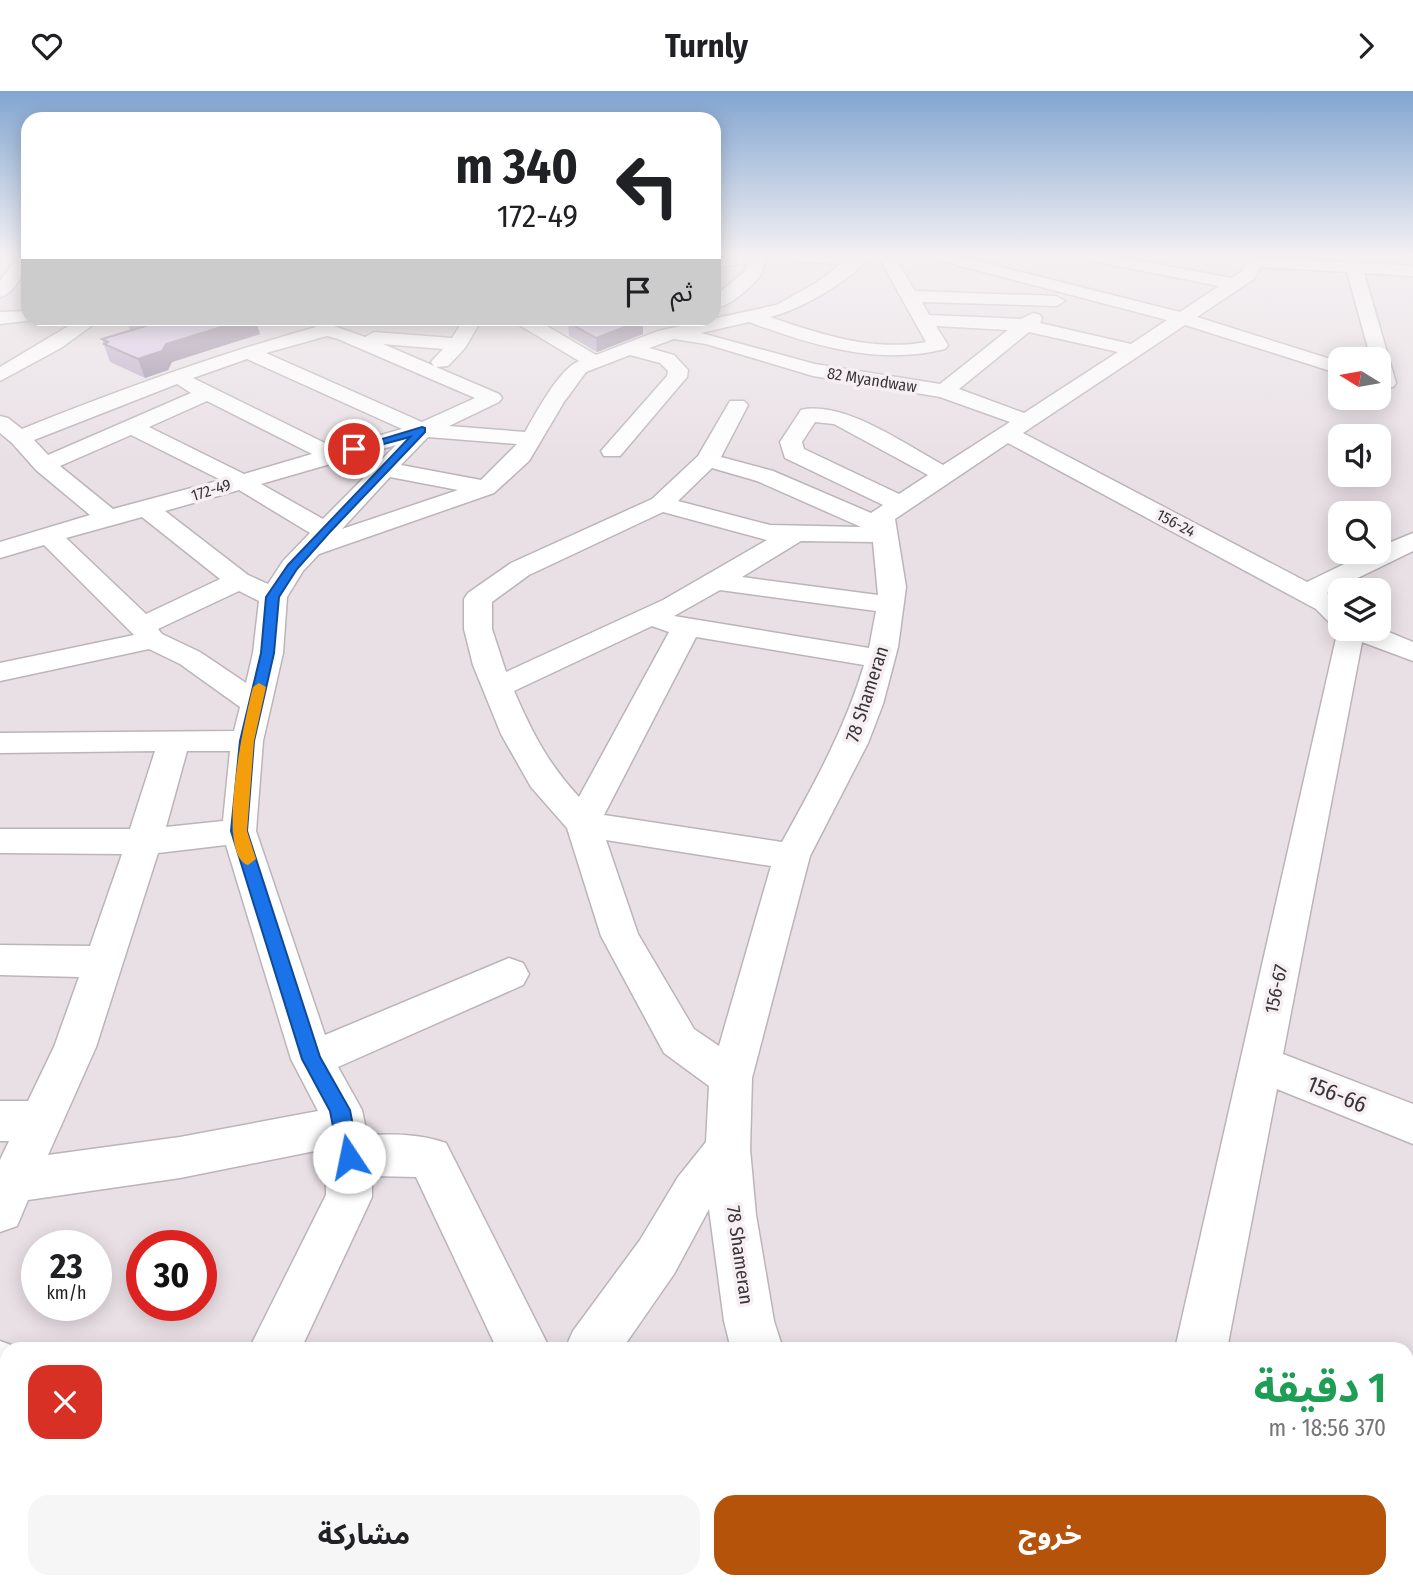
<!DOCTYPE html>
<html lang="ar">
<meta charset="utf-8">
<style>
body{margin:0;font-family:"Fira Sans Condensed","Noto Sans Arabic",sans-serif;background:#f6f6f6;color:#202124;direction:rtl;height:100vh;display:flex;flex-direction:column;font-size:26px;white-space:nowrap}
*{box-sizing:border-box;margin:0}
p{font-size:23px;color:#757577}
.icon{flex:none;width:38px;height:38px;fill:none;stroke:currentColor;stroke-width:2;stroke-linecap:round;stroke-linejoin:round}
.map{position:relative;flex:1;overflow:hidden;direction:ltr}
.sheet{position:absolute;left:0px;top:1251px;width:1414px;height:247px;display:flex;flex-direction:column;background:#fff;border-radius:21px 21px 0 0;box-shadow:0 4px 18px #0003;direction:rtl}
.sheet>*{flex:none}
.guide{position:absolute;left:21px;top:21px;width:700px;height:214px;border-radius:21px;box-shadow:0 4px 18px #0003;direction:rtl;background:#fff;color:#202124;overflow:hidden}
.needle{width:46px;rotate:281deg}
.controls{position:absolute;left:1328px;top:256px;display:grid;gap:14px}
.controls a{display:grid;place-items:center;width:63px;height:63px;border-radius:14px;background:#fff;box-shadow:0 4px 18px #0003;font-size:35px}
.speed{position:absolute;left:21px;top:1139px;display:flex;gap:14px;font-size:35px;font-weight:700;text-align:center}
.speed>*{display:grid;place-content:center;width:91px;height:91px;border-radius:50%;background:#fff;box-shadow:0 4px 18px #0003;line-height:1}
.speed small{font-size:18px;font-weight:400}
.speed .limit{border:10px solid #d22;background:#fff;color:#111}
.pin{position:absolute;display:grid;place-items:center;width:60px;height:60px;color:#fff;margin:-30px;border:4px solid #fff;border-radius:50%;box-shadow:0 2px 7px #0007}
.me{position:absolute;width:77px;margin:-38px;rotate:349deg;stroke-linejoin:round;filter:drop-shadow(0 0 5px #0008)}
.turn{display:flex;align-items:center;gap:24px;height:147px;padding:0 28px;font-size:32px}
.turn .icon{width:91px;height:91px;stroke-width:2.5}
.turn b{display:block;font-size:49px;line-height:60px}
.then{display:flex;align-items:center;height:66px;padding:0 28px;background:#0003;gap:14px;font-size:26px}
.round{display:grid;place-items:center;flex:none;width:74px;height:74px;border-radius:21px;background:#f6f6f6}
.headline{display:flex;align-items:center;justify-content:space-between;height:119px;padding:0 28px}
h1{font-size:42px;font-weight:700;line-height:52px;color:#1e9e55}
.primary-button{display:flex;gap:14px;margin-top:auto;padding:14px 28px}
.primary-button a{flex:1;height:80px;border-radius:21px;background:#b45309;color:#fff;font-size:28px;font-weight:700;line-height:80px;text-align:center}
.primary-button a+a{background:#f6f6f6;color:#202124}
header{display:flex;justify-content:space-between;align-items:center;height:91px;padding:0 28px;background:#fff;font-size:32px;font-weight:700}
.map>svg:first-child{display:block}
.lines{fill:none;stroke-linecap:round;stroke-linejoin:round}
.minor-casing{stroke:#bcb4b8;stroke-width:3}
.minor{fill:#fff;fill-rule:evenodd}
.wall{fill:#bbabc7}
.shaded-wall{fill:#998ba2}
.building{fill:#dac7e7;stroke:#998ba2;stroke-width:2}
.route{fill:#1a73e8;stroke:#114b97;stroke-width:2}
.slow{fill:#f59e0b}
.labels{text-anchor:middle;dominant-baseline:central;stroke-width:7;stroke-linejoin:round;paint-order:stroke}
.far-street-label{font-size:16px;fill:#383537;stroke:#f6eef2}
.street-label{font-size:19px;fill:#383537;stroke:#f6eef2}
.near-street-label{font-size:23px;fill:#383537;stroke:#f6eef2}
</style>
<header><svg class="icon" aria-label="forward" viewBox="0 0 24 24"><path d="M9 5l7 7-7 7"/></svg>Turnly<svg class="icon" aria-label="heart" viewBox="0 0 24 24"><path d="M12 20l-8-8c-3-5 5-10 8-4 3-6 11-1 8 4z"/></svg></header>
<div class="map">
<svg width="1413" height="1497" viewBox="0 0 1413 1497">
<rect width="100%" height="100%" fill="#e9e0e5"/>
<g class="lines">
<g class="minor-casing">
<g id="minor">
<path d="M19 165H28C28 178 14 203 0 206V189Z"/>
<path d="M730 165H768C762 171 764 178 760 185 751 196 728 218 714 216V206L745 180 747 172 714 177V167Z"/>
<path d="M783 165H870C854 188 798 220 770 226 819 243 874 261 926 251L878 165H894L915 200 1056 205 1065 210 1056 215 922 211 929 224 1021 228 1033 222 1040 224 1042 228 1040 232 1131 253 1167 229 934 168 932 165H958L1180 221 1219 195 1092 170 1084 165H1115L1231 187 1241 181 1249 165 1344 171 1342 165H1358L1360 172 1413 175V185L1364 182 1396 292 1393 296H1379V268H1371L1347 181 1260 176 1254 188 1197 226 1340 271V283L1185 234 1023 342 1307 491 1371 460H1379V456L1413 442V460L1327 502 1340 511V537H1379L1413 551V570L1362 551 1283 963 1413 1013V1053L1277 998 1227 1258H1175L1339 534 1330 532 1316 518 1008 352 895 428 906 496 898 556 883 613 868 652 810 765 752 987 750 1058 756 1124 774 1230 783 1258H731L724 1230 709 1118 674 1183 622 1258H565L573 1240 640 1149 678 1086 706 1051 709 995 664 962 601 845 567 737 531 696 501 643 473 574 464 538V508L468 502 511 472 652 408 698 365 730 310H744L748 314 721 366 773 380 871 422 883 414 785 367 780 351 801 319C844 309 906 354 943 374L1010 331 940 306 813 285 706 253 674 248 649 257 674 264 688 279 687 286 620 365H604L601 360 667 285 668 280 660 272 630 264 586 281 564 311 529 370 494 402 319 463 303 480 287 506 283 562 263 650 256 740 325 944 509 867 523 872 529 883 523 894 338 976 362 1019 367 1044C395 1043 420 1043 446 1052L550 1258H497L416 1086 372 1085V1106L301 1258H249L326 1104 325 1058 180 1087 28 1109 17 1135 0 1141V1069L9 1050H0V1010H28L54 956 79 886 0 884V854L90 855 122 763 0 762V738H130L155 660 0 662V642L234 640 240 616 180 573 149 558 0 590V572L134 544 44 454 0 467V451L90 424 36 379 12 352 0 342V325L8 327 22 338C119 299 215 264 316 236L310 228H328L334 235 365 246 374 241 452 247 464 228H482L465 257 448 275 436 276 499 303 502 307 499 311 449 335 525 341C536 322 559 278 579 270L516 232 514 228H535L596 264 658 240 776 214 816 192 841 173 791 170ZM749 231C812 254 878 275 945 258L948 254 936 235 1008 239 940 293 815 273 701 242ZM1029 241 1118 261 1024 322 959 298ZM327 245 338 248 475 307 422 331 266 262ZM383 253 443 258 431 271 434 275ZM247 268 402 338 335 357 193 287ZM177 293 191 302 48 364 34 349ZM207 310 312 363 244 383 149 336ZM815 331 834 333 928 384 899 403 804 358 802 351ZM131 344 221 389 113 418 60 375ZM428 346 517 353 481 389 401 374ZM396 354 323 428 261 393ZM712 377 757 390 861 436 770 434 678 410ZM390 386 458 399 342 438ZM239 399 310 442 283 470 268 493 248 484 165 420ZM663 421 767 449 663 509 506 581 492 538V511L529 484ZM142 426 220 488 146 523 66 447ZM801 450 873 451 878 504 742 486ZM720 499 876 520 869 557 674 525ZM239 500 259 510 253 562 246 592 200 561 162 543 158 538ZM652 535 669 541 579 706C548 673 532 641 514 600ZM696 546 864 574C845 638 814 693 782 751L604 724ZM187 660H230L223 730 166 736ZM606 749 771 775 719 955 694 938 638 843ZM226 754 291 968 318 1020 180 1046 48 1064 96 956 158 762Z"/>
<polygon points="28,220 28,228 34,229 0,233 0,221"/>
<polygon points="80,228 101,228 61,257 0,290 0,276"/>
<polygon points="0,1250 22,1258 7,1258 7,1304 0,1302"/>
<polygon points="211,1491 269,1491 270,1497 212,1497"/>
<polygon points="307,1491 378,1491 376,1497 305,1497"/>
<polygon points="795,1491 853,1491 855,1497 797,1497"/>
<polygon points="1123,1491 1181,1491 1180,1497 1122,1497"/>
</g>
</g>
<use href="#minor" class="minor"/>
</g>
<g class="wall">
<polygon points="125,228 255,228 260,243 172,271 168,279 145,287 110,271 102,248 130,239"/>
<polygon points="643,229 643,243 597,261 569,245 568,231"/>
</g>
<g class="shaded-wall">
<polygon points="247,228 255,228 260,243 172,271 168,279 145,287 138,268 166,253"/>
<polygon points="643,229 643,243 597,261 596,247"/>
</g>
<g class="building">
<polygon points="134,228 247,228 166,253 162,260 138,268 104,253 108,251 102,248 146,235"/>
<polygon points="576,228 635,228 643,229 596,247 568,231"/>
</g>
<linearGradient id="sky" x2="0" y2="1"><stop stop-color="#82a5d1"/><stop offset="0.44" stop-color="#f5f1f3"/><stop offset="1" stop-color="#f5f1f3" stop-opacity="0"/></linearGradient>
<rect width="1413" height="374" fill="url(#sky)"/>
<polygon class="route" points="422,336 425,337 425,341 329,442 297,478 279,506 274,562 254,650 247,740 320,966 350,1019 359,1066 356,1072 349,1075 342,1072 339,1066 330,1020 302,968 231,740 240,650 261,562 266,506 288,474 410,346 354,361 349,358"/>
<path class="slow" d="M259 592 266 596 254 650 247 740 256 768 248 774C214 763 246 623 253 596Z"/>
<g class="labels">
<g class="far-street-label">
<text transform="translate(872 289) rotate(9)">82 Myandwaw</text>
<text transform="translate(211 399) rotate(-17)">172-49</text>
<text transform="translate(1176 432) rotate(28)">156-24</text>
</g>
<g class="street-label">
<text transform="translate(867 603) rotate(-72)">78 Shameran</text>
<text transform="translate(1276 898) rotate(-78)">156-67</text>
<text transform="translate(740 1164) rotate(82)">78 Shameran</text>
</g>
<g class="near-street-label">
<text transform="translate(1337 1003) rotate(22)">156-66</text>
</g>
</g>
</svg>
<div class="controls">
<a><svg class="needle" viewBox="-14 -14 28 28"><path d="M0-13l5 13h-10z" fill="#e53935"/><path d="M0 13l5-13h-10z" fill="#757577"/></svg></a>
<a><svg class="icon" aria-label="sound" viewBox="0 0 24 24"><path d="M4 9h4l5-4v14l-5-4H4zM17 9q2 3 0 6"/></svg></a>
<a><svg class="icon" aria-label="search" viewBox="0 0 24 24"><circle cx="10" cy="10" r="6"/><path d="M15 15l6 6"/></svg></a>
<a><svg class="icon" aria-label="layers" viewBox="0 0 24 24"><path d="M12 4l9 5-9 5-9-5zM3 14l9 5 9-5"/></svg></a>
</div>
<div class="speed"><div>23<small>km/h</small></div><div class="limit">30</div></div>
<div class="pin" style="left:354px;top:358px;background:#d93025"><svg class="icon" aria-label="arrive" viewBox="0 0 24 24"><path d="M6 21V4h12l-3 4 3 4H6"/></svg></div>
<svg class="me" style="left:349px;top:1066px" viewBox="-20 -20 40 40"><circle r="19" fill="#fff"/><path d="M0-13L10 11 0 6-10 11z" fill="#1a73e8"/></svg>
<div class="guide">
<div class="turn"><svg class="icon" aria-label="left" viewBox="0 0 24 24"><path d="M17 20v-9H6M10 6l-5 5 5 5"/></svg><div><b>340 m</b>172-49</div></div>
<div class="then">ثم<svg class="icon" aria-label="arrive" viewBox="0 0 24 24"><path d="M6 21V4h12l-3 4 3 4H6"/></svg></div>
</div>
<section class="sheet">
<div class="headline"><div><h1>1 دقيقة</h1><p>370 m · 18:56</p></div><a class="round" style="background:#d93025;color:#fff"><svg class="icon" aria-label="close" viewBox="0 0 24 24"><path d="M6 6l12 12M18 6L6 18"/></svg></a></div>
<div class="primary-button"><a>خروج</a><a>مشاركة</a></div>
</section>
</div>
